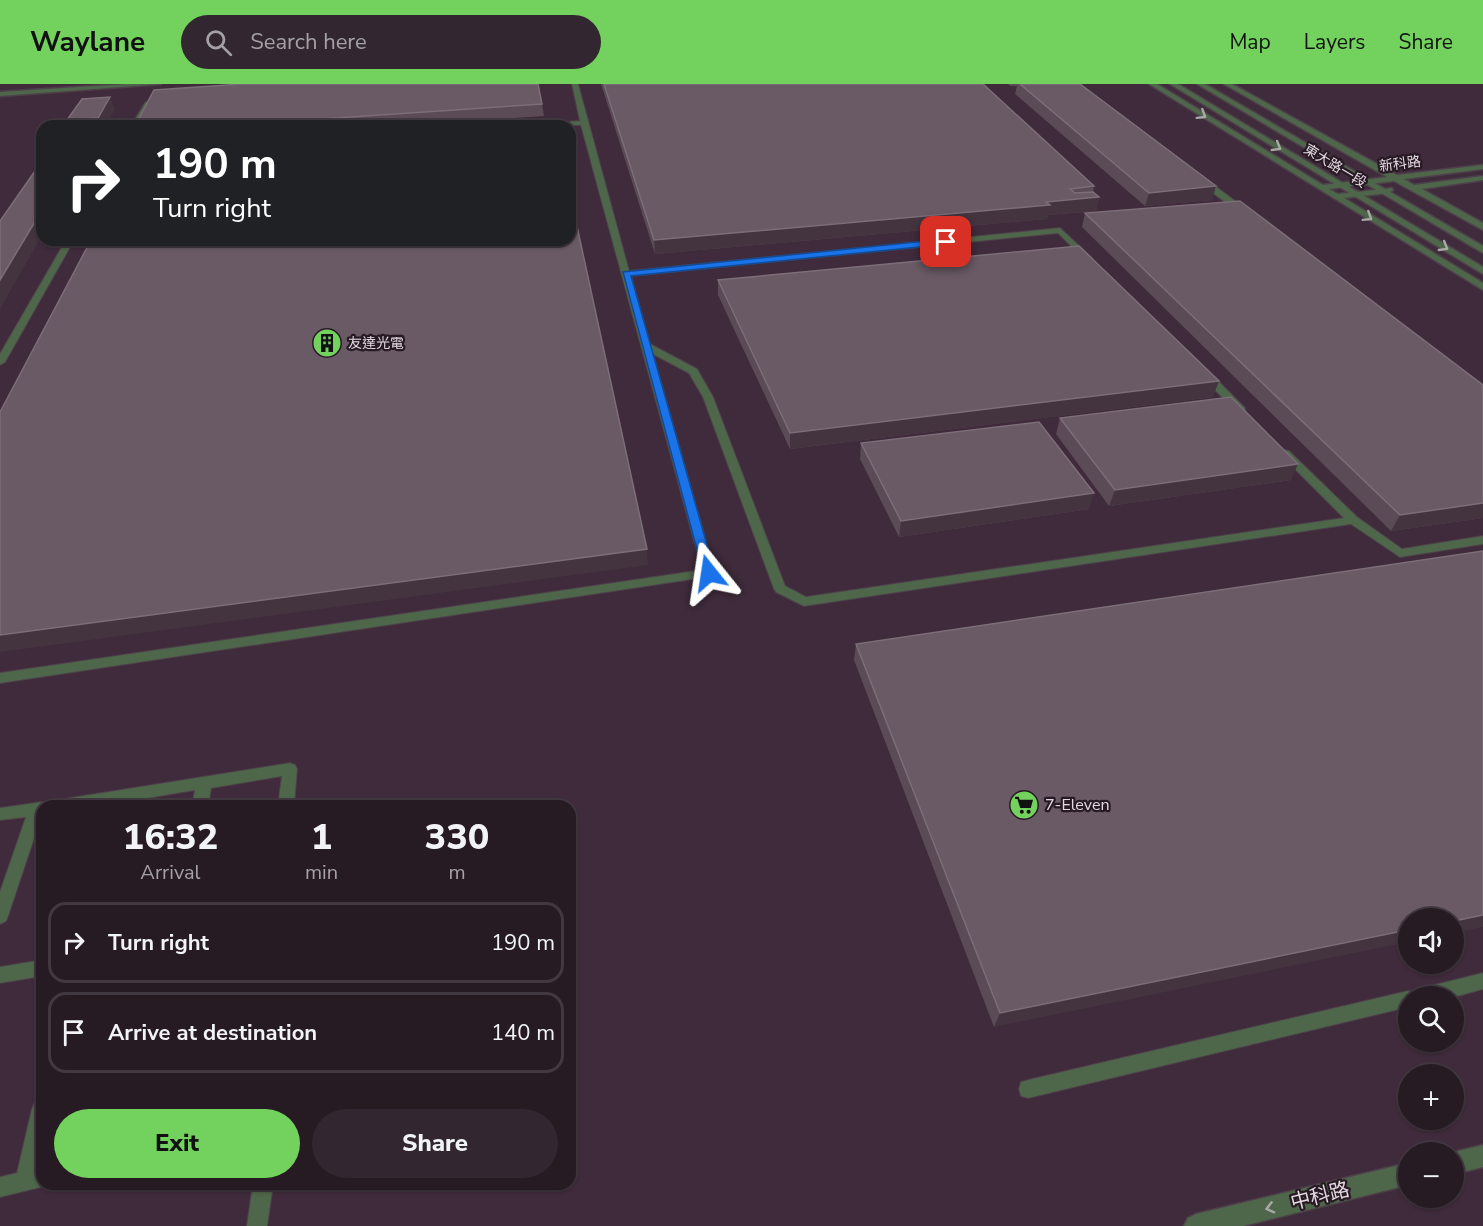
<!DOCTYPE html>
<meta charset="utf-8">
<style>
body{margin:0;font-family:"Nunito Sans","Noto Sans TC",sans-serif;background:#322730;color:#f1f3f6;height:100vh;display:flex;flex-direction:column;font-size:22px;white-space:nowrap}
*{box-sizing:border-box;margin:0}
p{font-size:20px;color:#a4a1a6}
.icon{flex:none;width:33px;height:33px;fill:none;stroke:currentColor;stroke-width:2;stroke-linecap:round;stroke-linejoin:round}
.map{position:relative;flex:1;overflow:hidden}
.drawer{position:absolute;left:36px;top:716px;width:540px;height:390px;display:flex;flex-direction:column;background:#261a23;border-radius:18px;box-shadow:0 2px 4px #0004,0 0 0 2px #423841}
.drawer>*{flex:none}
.top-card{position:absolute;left:36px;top:36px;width:540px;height:126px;border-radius:18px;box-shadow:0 2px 4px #0004,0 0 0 2px #423841;background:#202124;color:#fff;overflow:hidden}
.controls{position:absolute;left:1398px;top:824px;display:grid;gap:12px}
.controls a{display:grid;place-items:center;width:66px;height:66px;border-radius:50%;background:#261a23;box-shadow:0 2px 4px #0004,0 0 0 2px #423841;font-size:30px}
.pin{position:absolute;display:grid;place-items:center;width:51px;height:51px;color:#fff;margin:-26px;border-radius:12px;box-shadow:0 3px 9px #0006}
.me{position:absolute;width:66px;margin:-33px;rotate:345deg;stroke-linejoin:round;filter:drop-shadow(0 0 4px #0008)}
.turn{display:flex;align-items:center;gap:21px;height:126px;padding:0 18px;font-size:27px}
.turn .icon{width:78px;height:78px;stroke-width:2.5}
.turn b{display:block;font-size:42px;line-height:51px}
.eta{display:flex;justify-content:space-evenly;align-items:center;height:102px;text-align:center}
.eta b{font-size:36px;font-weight:800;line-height:42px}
.action{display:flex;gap:12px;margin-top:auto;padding:12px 18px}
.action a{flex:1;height:69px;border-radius:36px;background:#73d25d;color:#111;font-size:24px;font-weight:800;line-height:69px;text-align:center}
.action a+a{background:#322730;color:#f1f3f6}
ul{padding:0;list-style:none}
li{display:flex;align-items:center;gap:18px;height:81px;margin:0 12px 9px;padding:0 6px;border:3px solid #423841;border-radius:18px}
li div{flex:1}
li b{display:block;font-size:22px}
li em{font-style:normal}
header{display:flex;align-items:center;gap:36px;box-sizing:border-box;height:84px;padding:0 30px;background:#73d25d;color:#111}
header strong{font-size:28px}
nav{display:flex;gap:33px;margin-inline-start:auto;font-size:21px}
.search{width:420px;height:54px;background:#322730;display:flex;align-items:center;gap:15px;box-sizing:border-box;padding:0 21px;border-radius:33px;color:#a4a1a6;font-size:22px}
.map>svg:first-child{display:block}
.built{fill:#3f2b3b;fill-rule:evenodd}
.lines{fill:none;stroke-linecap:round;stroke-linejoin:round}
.service-casing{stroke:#4e404b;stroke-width:2}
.minor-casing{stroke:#4e404b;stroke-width:3}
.tertiary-casing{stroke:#4e404b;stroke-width:3}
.service{fill:#4e6649;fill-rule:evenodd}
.minor{fill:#4e6649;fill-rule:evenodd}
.tertiary{fill:#4e6649;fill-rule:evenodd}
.wall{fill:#5a4b56}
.shaded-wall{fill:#443440}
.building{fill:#695a65;stroke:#7c6e78;stroke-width:1.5}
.oneway{stroke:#a7aaa4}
.route{fill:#1a73e8;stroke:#114b97;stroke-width:1.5}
.labels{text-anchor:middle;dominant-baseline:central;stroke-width:4.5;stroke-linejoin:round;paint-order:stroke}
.far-street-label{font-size:14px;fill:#e2d8e0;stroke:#281a25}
.far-poi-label{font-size:14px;fill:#e2d8e0;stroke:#281a25;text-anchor:start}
.poi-label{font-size:16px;fill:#e2d8e0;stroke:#281a25;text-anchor:start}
.near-street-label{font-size:20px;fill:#e2d8e0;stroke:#281a25}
</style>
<header>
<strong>Waylane</strong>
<div class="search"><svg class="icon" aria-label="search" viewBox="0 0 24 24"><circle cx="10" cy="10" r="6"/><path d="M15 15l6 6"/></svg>Search here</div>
<nav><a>Map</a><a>Layers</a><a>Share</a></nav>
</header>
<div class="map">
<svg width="1483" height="1142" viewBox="0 0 1483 1142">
<rect width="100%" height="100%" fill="#32232f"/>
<path class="built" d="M0 0H1483V1142H0ZM42 42H570V156H42ZM42 722H570V1100H42ZM1408 834H1454V879H1408ZM1408 912H1454V957H1408ZM1408 990H1454V1035H1408ZM1408 1068H1454V1113H1408Z"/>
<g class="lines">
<g class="service-casing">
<g id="service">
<polygon points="572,0 578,0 629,187 1060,144 1092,174 1085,176 1058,149 631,192 650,260 697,285 713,313 785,502 806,513 1344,434 1281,371 1280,369 1285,366 1289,367 1357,433 1402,465 1483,452 1483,460 1400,473 1351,440 804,522 776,508 774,505 703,313 689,289 653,270 715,489 713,492 0,599 0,589 702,486 581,41 532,42 535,40 580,37"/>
<polygon points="155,13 163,14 150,22 137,42 131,42 145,19"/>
<polygon points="1197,93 1203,93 1247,126 1247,130 1241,130 1197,97"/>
<polygon points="66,156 74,156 5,278 0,281 0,270"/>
<polygon points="1206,288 1210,289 1245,324 1245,328 1237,328 1202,293 1202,289"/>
<polygon points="290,679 295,681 297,685 294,722 278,722 282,692 211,704 208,722 192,722 195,706 100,722 51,722 53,718 58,716"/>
<polygon points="42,718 48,722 42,722 42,730 8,832 6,837 0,840 0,808 26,733 0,736 0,724"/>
<polygon points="42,876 42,892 0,899 0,883"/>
<polygon points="1483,889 1483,905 1454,913 1408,912 1408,923 1028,1014 1021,1012 1019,1005 1021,998 1028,996 1408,907 1414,909 1416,906 1422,904"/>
<polygon points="42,1015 42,1067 38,1085 42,1084 42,1100 50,1100 49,1101 0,1113 0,1093 17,1089 32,1025 35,1018"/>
<polygon points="253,1100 273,1100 267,1142 247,1142"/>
</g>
</g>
<g class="minor-casing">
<g id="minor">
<polygon points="125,0 161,0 0,12 0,8"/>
<polygon points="1149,0 1157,0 1323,101 1387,93 1224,0 1232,0 1397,91 1483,81 1483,85 1404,95 1414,101 1483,92 1483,96 1422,105 1483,139 1483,146 1394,97 1329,105 1338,110 1392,104 1393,106 1389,109 1344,114 1483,199 1483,206"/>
<polygon points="1483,1061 1483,1083 1454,1090 1454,1068"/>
<polygon points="1408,1079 1408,1101 1243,1142 1184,1142 1188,1134 1196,1130"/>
</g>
</g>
<g class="tertiary-casing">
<g id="tertiary">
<polygon points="1170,0 1178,0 1483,183 1483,190"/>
<polygon points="1197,0 1205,0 1483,162 1483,169"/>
</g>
</g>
<use href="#service" class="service"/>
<use href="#minor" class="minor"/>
<use href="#tertiary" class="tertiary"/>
</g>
<g class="wall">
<polygon points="601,0 983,0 1094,102 1093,108 1099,113 1096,127 1048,131 1047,135 655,170"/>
<polygon points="1008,0 1080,0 1212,116 1145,122 1015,10 1017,2 1010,2"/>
<polygon points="542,20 544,32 405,42 135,42"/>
<polygon points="1085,129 1483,301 1483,434 1391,447 1082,143"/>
<polygon points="718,196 1213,313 790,365 718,211"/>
<polygon points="1060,334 1291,396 1109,422 1056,350"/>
<polygon points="861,359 1089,425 899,453 860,375"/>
<polygon points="1483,467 994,943 854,576 856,560"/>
</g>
<g class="shaded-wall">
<polygon points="110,13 115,25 106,42 70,42 67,36"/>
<polygon points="1216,102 1212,116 1145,122 1149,109"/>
<polygon points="1099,113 1096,127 1048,131 1047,135 655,170 654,156"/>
<polygon points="42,126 42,151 0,225 0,196"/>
<polygon points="1219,297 1213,313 790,365 790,349"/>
<polygon points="1298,380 1291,396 1109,422 1115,406"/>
<polygon points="1094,409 1089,425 899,453 901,437"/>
<polygon points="1483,419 1483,434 1391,447 1400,431"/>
<polygon points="647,465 648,481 0,568 0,551"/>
<polygon points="1483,831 1483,843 1454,849 1454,837"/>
<polygon points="1408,846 1408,858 994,943 1000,929"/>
</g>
<g class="building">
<polygon points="242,0 538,0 542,20 217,42 135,42 154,6"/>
<polygon points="604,0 983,0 1094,102 1070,105 1075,109 1093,108 1099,113 1046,118 1050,121 654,156"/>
<polygon points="1020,0 1080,0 1216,102 1149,109"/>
<polygon points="110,13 98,34 67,36 82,15"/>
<polygon points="554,38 555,42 497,42"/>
<polygon points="42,77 42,126 0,196 0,137"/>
<polygon points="570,110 647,465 0,551 0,328 91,156 570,156"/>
<polygon points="1240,117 1483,301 1483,419 1400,431 1085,129"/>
<polygon points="1079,162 1219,297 790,349 718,196"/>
<polygon points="1231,313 1298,380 1115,406 1060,334"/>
<polygon points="1039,338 1094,409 901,437 861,359"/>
<polygon points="1483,467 1483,831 1454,837 1454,834 1408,834 1408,846 1000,929 856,560"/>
</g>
<defs><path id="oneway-chevron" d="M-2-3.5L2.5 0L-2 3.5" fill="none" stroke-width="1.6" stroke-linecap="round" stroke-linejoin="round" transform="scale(1.5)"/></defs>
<g class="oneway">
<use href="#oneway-chevron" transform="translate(1202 31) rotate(32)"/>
<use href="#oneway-chevron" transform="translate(1277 63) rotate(31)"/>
<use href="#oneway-chevron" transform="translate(1368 133) rotate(32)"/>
<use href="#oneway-chevron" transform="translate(1444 163) rotate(31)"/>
<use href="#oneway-chevron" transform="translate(1270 1124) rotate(166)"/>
</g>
<polygon class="route" points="946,155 949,160 631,192 715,489 709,493 704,492 623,188"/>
<defs>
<g id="building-disc" transform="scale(1.5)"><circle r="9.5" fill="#73d25d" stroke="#281a25"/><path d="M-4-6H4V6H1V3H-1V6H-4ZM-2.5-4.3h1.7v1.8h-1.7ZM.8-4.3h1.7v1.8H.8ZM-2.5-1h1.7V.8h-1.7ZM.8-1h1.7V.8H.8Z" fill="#111"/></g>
<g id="supermarket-disc" transform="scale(1.5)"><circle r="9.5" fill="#73d25d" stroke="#281a25"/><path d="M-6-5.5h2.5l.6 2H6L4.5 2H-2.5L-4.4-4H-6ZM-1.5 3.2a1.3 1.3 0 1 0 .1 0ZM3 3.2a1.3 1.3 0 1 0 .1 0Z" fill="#111"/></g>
</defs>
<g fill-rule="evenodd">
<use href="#building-disc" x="327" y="259"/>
<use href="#supermarket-disc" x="1024" y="721"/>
</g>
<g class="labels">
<g class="far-street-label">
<text transform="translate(1400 80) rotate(-7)">新科路</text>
<text transform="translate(1335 82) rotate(31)">東大路一段</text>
</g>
<g class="far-poi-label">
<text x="348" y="259">友達光電</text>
</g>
<g class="poi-label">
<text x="1045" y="721">7-Eleven</text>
</g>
<g class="near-street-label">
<text transform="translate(1320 1112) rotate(-14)">中科路</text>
</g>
</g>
</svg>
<div class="controls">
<a><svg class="icon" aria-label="sound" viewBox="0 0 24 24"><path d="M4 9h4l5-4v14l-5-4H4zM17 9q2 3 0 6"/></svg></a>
<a><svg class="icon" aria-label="search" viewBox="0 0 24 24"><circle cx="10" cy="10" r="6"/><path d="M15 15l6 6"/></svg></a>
<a>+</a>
<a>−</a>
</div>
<div class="pin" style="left:946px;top:158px;background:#d93025"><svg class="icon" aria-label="arrive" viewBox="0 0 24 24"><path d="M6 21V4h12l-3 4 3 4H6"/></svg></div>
<svg class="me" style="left:709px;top:489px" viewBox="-20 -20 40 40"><path d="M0-17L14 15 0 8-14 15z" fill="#1a73e8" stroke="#fff" stroke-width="4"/></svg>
<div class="top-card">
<div class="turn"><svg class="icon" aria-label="right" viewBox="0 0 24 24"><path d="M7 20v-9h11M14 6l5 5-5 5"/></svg><div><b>190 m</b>Turn right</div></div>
</div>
<section class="drawer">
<div class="eta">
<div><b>16:32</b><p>Arrival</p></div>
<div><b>1</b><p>min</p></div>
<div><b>330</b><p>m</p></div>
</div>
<ul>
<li><svg class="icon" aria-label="right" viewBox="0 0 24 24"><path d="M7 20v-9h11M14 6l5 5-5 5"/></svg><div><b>Turn right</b></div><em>190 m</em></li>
<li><svg class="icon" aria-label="arrive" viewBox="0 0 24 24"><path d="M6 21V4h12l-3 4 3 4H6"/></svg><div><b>Arrive at destination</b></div><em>140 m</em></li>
</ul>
<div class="action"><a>Exit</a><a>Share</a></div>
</section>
</div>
